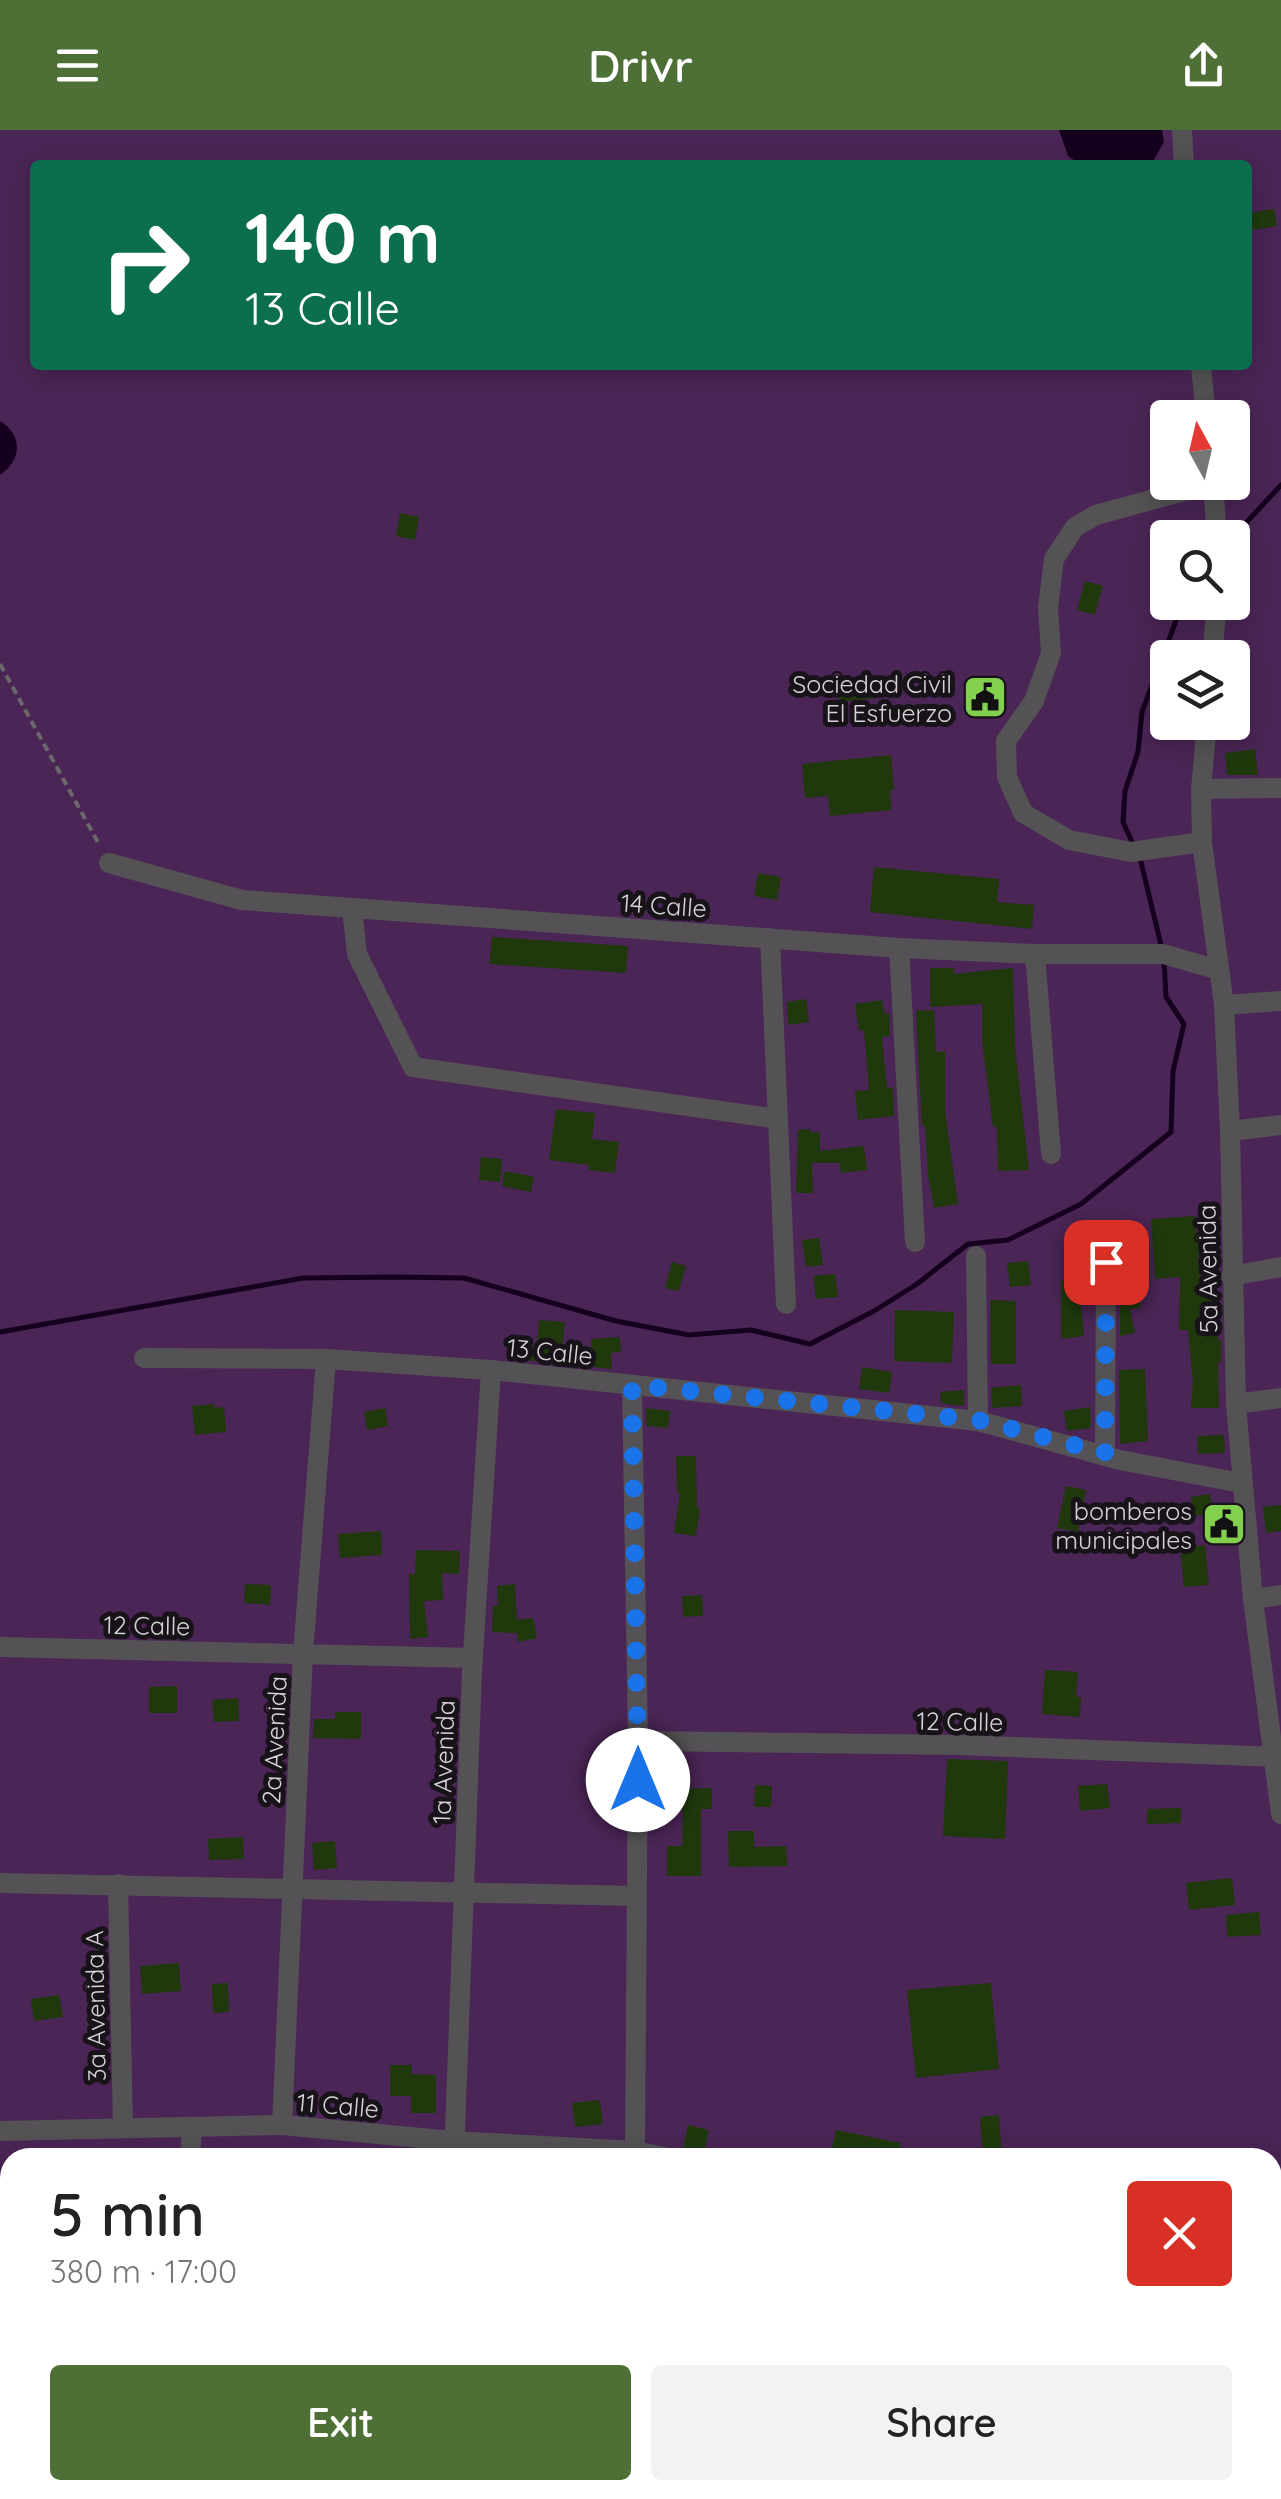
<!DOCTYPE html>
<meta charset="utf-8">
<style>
body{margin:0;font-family:Quicksand,sans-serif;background:#f2f2f2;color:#222;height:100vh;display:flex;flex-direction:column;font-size:38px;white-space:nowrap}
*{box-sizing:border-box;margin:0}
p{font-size:32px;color:#767676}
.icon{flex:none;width:55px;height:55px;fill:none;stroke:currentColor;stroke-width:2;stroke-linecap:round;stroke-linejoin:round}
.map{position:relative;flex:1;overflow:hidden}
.drawer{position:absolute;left:0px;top:2018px;width:1282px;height:352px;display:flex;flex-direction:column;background:#fff;border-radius:30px 30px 0 0;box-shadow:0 5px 25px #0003}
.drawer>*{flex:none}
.guide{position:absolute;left:30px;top:30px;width:1222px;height:210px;border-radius:10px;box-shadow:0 5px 25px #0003;background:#0b6e4f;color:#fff;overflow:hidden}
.needle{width:65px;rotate:352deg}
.buttons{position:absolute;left:1150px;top:270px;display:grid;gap:20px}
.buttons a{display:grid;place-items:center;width:100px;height:100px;border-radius:10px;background:#fff;box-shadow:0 5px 25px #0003;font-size:50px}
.pin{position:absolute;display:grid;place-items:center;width:85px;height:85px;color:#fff;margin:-42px;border-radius:20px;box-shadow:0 5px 15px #0006}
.me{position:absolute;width:110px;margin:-55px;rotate:0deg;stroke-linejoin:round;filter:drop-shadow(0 0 8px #0008)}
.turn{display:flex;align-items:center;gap:35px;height:210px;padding:0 50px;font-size:45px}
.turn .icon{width:130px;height:130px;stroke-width:2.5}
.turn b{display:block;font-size:70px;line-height:85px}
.round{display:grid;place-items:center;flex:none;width:105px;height:105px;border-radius:10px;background:#f2f2f2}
.overview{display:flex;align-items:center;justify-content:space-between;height:170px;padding:0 50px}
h1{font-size:60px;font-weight:600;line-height:75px}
.button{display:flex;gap:20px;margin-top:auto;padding:20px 50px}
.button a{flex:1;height:115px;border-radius:10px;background:#4e7036;color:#fff;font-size:40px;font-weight:600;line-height:115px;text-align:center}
.button a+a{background:#f2f2f2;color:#222}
header{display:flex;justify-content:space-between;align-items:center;height:130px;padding:0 50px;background:#4e7036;color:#fff;font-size:45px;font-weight:600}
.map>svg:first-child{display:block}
.green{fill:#4a2555;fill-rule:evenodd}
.water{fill:#15001d}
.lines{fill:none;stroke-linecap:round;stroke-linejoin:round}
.stream{stroke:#15001d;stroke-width:5}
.building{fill:#1f390d}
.path{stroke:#6b676c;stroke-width:4;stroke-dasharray:8 5;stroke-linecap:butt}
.minor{stroke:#555256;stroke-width:20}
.route{stroke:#1a73e8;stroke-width:18;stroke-dasharray:0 32.4}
.labels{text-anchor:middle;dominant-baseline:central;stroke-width:10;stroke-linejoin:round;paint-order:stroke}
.poi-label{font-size:25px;fill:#d6d3d7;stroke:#171319;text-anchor:end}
.street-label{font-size:25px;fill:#d6d3d7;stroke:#171319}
</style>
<header><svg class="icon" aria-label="menu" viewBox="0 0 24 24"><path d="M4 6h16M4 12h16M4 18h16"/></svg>Drivr<svg class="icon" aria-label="share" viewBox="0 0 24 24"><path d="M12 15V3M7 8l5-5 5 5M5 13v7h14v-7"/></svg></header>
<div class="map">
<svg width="1281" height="2369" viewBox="0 0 1281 2369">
<rect width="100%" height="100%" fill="#211c22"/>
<path class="green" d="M0 0H1281V2369H0ZM35 35H1248V235H35ZM1168 288H1232V352H1168ZM1168 408H1232V472H1168ZM1168 528H1232V592H1168ZM10 2028H1272V2360H10Z"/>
<g class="water">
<polygon points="1059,0 1162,0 1164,12 1151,35 1081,35 1068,26"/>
<path d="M0 291C23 305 22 330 0 345Z"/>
</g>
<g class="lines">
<g class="stream">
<polyline points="1232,408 1281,355"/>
<polyline points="1133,714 1123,692 1125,661 1138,622 1142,582 1183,472"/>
<polyline points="1140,728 1162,819"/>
<polyline points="0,1202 303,1148 394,1147 464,1148 616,1191 689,1205 751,1200 810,1214 874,1181 917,1154 968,1114 1008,1110 1081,1074 1171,1002 1173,941 1184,894 1166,867 1164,830"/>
</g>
</g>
<g class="building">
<polygon points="1274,79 1277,96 1253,100 1250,83"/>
<polygon points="400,383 419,387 415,410 396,406"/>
<polygon points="1085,451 1103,456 1095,485 1077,480"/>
<polygon points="877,551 878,568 839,572 838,555"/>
<polygon points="1255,619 1258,645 1227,645 1225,623"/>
<polygon points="891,625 894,660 890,660 891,680 830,686 828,666 805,668 802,634"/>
<polygon points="874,737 999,749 997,772 1034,775 1032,799 870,782"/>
<polygon points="758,743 781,747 777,770 754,766"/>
<polygon points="492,807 628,816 626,843 489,834"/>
<polygon points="930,838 954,838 954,844 1013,838 1015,917 1029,1040 998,1041 997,997 993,997 982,910 982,874 930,877"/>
<polygon points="806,869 809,892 788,895 787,872"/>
<polygon points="882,870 884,883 889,883 890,906 882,907 887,958 893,957 894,986 858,990 855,961 869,960 864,900 859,901 855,874"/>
<polygon points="934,880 936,922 945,921 945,981 958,1074 934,1078 928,1045 925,996 922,996 916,881"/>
<polygon points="556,979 595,983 592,1009 619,1012 615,1043 588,1040 589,1035 549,1030"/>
<polygon points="810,999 810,1002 820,1002 820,1021 864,1016 867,1040 841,1043 840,1033 812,1033 813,1063 796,1063 798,1000"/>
<polygon points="481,1027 502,1029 500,1052 479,1050"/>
<polygon points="505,1041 534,1047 531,1062 502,1056"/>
<polygon points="1195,1086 1197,1105 1206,1105 1208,1123 1198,1123 1201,1166 1219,1167 1218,1210 1221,1209 1221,1232 1218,1232 1219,1278 1191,1278 1193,1252 1188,1200 1179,1200 1180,1147 1155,1149 1151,1089"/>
<polygon points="819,1108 823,1135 806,1137 802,1110"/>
<polygon points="1028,1131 1031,1155 1010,1157 1007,1133"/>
<polygon points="672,1132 686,1136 679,1161 665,1158"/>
<polygon points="835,1144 838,1167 816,1169 813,1146"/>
<polygon points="1061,1150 1086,1150 1086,1168 1080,1168 1084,1206 1061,1209"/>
<polygon points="1139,1158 1141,1178 1130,1179 1135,1203 1120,1206 1120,1160"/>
<polygon points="990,1170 1016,1171 1016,1234 991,1234"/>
<polygon points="895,1180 954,1182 952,1233 894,1231"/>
<polygon points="539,1190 565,1192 561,1234 508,1228 509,1214 537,1216"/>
<polygon points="620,1207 621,1222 611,1223 612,1239 593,1237 591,1209"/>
<polygon points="862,1237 892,1242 889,1263 859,1259"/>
<polygon points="1145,1239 1148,1311 1120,1314 1119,1240"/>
<polygon points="1021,1255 1022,1276 992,1278 991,1258"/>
<polygon points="964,1260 964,1276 941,1273 940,1262"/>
<polygon points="214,1274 214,1278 224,1277 226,1302 195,1305 192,1276"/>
<polygon points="1090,1277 1091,1298 1067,1301 1064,1281"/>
<polygon points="385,1278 388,1296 367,1300 364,1282"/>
<polygon points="646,1278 670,1281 668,1298 646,1296"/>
<polygon points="1224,1305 1225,1323 1198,1324 1197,1306"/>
<polygon points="676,1326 696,1326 697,1377 700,1378 696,1406 674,1403 680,1363 677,1363"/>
<polygon points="1066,1356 1086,1360 1078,1402 1057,1398"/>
<polygon points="1210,1364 1213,1383 1194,1386 1191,1367"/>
<polygon points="1281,1375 1281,1401 1266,1403 1263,1377"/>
<polygon points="381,1401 382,1425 340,1428 338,1404"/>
<polygon points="1205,1415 1209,1455 1184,1457 1180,1418"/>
<polygon points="416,1420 460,1421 459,1444 442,1443 443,1470 424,1471 428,1507 410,1509 409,1444 415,1444"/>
<polygon points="245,1454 271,1455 270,1475 244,1473"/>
<polygon points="515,1454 517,1490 533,1488 537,1508 518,1512 517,1503 492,1502 493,1476 498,1476 497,1456"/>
<polygon points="702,1465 703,1486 683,1487 682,1466"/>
<polygon points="1045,1540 1078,1542 1076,1567 1081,1567 1080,1587 1042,1584"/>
<polygon points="177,1556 177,1583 149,1583 149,1557"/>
<polygon points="238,1568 239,1591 214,1592 212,1570"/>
<polygon points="335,1582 361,1582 361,1609 313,1608 314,1589 335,1589"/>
<polygon points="947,1629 1008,1631 1005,1709 943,1706"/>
<polygon points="1107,1654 1110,1678 1080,1681 1078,1656"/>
<polygon points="755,1655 772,1656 771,1677 754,1677"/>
<polygon points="712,1658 712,1679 701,1679 701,1746 667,1746 667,1716 682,1716 683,1680 675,1680 675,1659"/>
<polygon points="1181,1678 1181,1693 1147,1694 1147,1679"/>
<polygon points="728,1701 754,1701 754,1717 786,1716 787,1736 729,1737"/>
<polygon points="243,1707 244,1729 209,1730 208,1709"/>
<polygon points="335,1711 337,1738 314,1740 312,1713"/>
<polygon points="1232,1748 1235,1775 1189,1780 1186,1753"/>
<polygon points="1259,1782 1261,1805 1227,1807 1226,1785"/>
<polygon points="179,1833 181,1861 142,1864 140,1836"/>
<polygon points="228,1853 229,1882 213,1883 212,1854"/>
<polygon points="991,1853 999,1939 916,1948 907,1860"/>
<polygon points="59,1865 63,1887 34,1891 31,1869"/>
<polygon points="390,1935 412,1935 411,1944 436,1945 436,1983 411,1983 411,1966 390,1966"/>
<polygon points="600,1970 603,1994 575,1997 572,1973"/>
<polygon points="999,1985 1002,2026 983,2027 980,1987"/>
<polygon points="688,1995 709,2000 704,2023 683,2018"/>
<polygon points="836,2000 901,2013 898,2028 830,2028"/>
</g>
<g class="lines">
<polyline class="path" points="0,534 100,716"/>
<g class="minor">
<polyline points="1182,0 1184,35"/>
<polyline points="1201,235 1206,288"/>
<polyline points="1213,352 1217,408"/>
<polyline points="1212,528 1217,472"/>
<polyline points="1207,592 1201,659 1202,712 1224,875 1230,1001 1236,1274 1253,1469 1281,1684"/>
<polyline points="1201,659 1281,658"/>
<polyline points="1202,712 1131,722 1069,710 1023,683 1007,647 1006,611 1034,571 1051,523 1048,478 1054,429 1075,397 1096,385 1213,353"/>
<polyline points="109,733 242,770 899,818 1035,824 1163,824 1219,840"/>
<polyline points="352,778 357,824 413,937 778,989"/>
<polyline points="770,808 786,1174"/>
<polyline points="899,818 915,1112"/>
<polyline points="1035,824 1051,1024"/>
<polyline points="1224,875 1281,871"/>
<polyline points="1230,1001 1281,995"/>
<polyline points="976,1126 978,1291"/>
<polyline points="1231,1146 1281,1137"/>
<polyline points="144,1228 326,1229 491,1240 978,1291 1120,1330 1241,1353"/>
<polyline points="632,1255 638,1611 635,2021"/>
<polyline points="1236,1274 1281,1268"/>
<polyline points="1105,1323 1106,1132"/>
<polyline points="1253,1469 1281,1465"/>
<polyline points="0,1517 473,1528"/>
<polyline points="638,1611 959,1615 1281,1627"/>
<polyline points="0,1753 637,1766"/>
<polyline points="118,1754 123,1998"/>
<polyline points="282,1995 303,1523 326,1229"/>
<polyline points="0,2001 282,1995 453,2011 635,2021 670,2028"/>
<polyline points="190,2028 192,1998"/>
<polyline points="454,2028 472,1541 491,1240"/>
<polyline points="1272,2072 1281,2072"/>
<polyline points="0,2188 10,2187"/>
<polyline points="1272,2244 1281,2245"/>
<polyline points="1152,2360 1153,2369"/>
<polyline points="170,2369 171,2360"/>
<polyline points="450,2369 451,2360"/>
<polyline points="791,2369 792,2360"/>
</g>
</g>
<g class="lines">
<polyline class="route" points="638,1650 632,1255 978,1290 1105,1323 1106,1132"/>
</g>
<defs>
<g id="civic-square" transform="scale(2.25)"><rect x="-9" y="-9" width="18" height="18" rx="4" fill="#83d04e" stroke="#171319"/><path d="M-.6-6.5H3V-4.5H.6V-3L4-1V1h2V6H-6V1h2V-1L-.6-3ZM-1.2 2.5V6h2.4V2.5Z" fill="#111"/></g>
</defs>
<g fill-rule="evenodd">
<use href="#civic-square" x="985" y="567"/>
<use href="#civic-square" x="1224" y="1394"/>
</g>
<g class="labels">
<g class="poi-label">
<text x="952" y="553">Sociedad Civil<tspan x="952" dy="29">El Esfuerzo</tspan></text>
<text x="1192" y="1380">bomberos<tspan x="1192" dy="29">municipales</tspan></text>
</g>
<g class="street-label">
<text transform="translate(664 775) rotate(4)">14 Calle</text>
<text transform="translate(1207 1139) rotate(-91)">5a Avenida</text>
<text transform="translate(550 1221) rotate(6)">13 Calle</text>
<text transform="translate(147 1495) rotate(1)">12 Calle</text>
<text transform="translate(960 1591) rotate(1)">12 Calle</text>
<text transform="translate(274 1610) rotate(-87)">2a Avenida</text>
<text transform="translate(443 1632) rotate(-88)">1a Avenida</text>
<text transform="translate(95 1876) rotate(-91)">3a Avenida A</text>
<text transform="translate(338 1975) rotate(5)">11 Calle</text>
</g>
</g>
</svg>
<div class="buttons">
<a><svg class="needle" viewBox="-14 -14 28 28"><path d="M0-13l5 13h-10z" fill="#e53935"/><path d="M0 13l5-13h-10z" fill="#767676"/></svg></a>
<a><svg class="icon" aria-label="search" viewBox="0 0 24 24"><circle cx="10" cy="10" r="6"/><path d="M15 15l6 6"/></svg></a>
<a><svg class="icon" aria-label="layers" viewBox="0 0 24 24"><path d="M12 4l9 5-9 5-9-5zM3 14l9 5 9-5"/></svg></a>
</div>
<div class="pin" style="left:1106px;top:1132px;background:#d93025"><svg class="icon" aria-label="arrive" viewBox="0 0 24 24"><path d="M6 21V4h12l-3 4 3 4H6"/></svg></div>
<svg class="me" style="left:638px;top:1650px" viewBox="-20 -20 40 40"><circle r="19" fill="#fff"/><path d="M0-13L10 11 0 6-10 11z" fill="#1a73e8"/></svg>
<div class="guide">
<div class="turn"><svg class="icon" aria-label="right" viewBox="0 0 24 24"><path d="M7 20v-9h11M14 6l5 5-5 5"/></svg><div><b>140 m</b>13 Calle</div></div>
</div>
<section class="drawer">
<div class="overview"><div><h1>5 min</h1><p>380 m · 17:00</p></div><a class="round" style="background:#d93025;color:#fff"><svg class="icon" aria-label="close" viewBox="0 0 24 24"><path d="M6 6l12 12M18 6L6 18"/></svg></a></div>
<div class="button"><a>Exit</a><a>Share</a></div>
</section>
</div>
